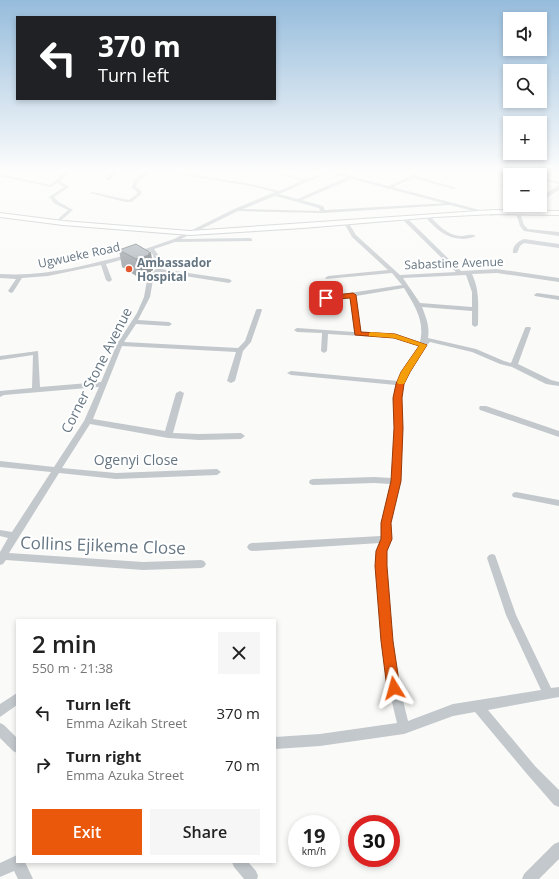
<!DOCTYPE html>
<meta charset="utf-8">
<style>
body{margin:0;font-family:"Open Sans",sans-serif;background:#f6f6f6;color:#222;height:100vh;display:flex;flex-direction:column;font-size:15px;white-space:nowrap}
*{box-sizing:border-box;margin:0}
p{font-size:13px;color:#767676}
.icon{flex:none;width:22px;height:22px;fill:none;stroke:currentColor;stroke-width:2;stroke-linecap:round;stroke-linejoin:round}
.map{position:relative;flex:1;overflow:hidden}
.side{position:absolute;left:16px;top:619px;width:260px;height:244px;display:flex;flex-direction:column;background:#fff;border-radius:0px;box-shadow:0 2px 6px #0003}
.side>*{flex:none}
.banner{position:absolute;left:16px;top:16px;width:260px;height:84px;border-radius:0px;box-shadow:0 2px 6px #0003;background:#202124;color:#fff;overflow:hidden}
.fabs{position:absolute;left:503px;top:12px;display:grid;gap:8px}
.fabs a{display:grid;place-items:center;width:44px;height:44px;border-radius:0px;background:#fff;box-shadow:0 2px 6px #0003;font-size:20px}
.speed{position:absolute;left:288px;top:815px;display:flex;gap:8px;font-size:20px;font-weight:700;text-align:center}
.speed>*{display:grid;place-content:center;width:52px;height:52px;border-radius:50%;background:#fff;box-shadow:0 2px 6px #0003;line-height:1}
.speed small{font-size:10px;font-weight:400}
.speed .limit{border:6px solid #d22;background:#fff;color:#111}
.pin{position:absolute;display:grid;place-items:center;width:34px;height:34px;color:#fff;margin:-17px;border-radius:8px;box-shadow:0 2px 6px #0006}
.me{position:absolute;width:44px;margin:-22px;rotate:352deg;stroke-linejoin:round;filter:drop-shadow(0 0 3px #0008)}
.turn{display:flex;align-items:center;gap:14px;height:84px;padding:0 16px;font-size:18px}
.turn .icon{width:52px;height:52px;stroke-width:2.5}
.turn b{display:block;font-size:28px;line-height:34px}
.round{display:grid;place-items:center;flex:none;width:42px;height:42px;border-radius:0px;background:#f6f6f6}
.headline{display:flex;align-items:center;justify-content:space-between;height:68px;padding:0 16px}
h1{font-size:24px;font-weight:600;line-height:30px}
.cta{display:flex;gap:8px;margin-top:auto;padding:8px 16px}
.cta a{flex:1;height:46px;border-radius:0px;background:#ea580c;color:#fff;font-size:16px;font-weight:600;line-height:46px;text-align:center}
.cta a+a{background:#f6f6f6;color:#222}
ul{padding:0;list-style:none}
li{display:flex;align-items:center;gap:12px;height:52px;padding:0 16px}
li div{flex:1}
li b{display:block;font-size:15px}
li em{font-style:normal}
.map>svg:first-child{display:block}
.lines{fill:none;stroke-linecap:round;stroke-linejoin:round}
.primary-casing{stroke:#b5babe;stroke-width:2}
.minor{fill:#c3c8cc;fill-rule:evenodd}
.tertiary{fill:#c3c8cc;fill-rule:evenodd}
.primary{fill:#fff;fill-rule:evenodd}
.wall{fill:#929a9f}
.shaded-wall{fill:#777d82}
.building{fill:#aab3b9;stroke:#777d82}
.route{fill:#ea580c;stroke:#983908}
.slow{fill:#f59e0b}
.poi-dot{fill:#e4572e;stroke:#fff;stroke-width:1.5}
.labels{text-anchor:middle;dominant-baseline:central;stroke-width:4;stroke-linejoin:round;paint-order:stroke}
.far-street-label{font-size:12px;fill:#657683;stroke:#fff}
.far-poi-label{font-size:12px;font-weight:bold;fill:#657683;stroke:#fff;text-anchor:start}
.street-label{font-size:14px;fill:#657683;stroke:#fff}
.near-street-label{font-size:17px;fill:#657683;stroke:#fff}
</style>
<div class="map">
<svg width="559" height="879" viewBox="0 0 559 879">
<rect width="100%" height="100%" fill="#fafaf8"/>
<g class="lines">
<g class="primary-casing">
<polygon id="primary" points="493,210 559,211 559,215 493,214 435,217 303,228 190,235 63,225 0,217 0,213 63,221 190,231"/>
</g>
<g class="minor">
<polygon points="66,172 71,172 60,181 69,187 54,197 59,202 73,210 58,223 56,222 56,221 68,210 55,204 49,197 64,187 57,183 51,187 0,176 0,174 50,185"/>
<polygon points="112,172 116,172 110,180 106,180 106,179"/>
<path d="M146 172H151C145 177 137 179 136 187L141 191V194L132 202H125L90 193 92 192 129 200 137 194V192L132 188C132 180 140 176 146 172Z"/>
<path d="M164 172H176L251 184 279 191 302 181 274 172C286 172 295 179 305 179 313 179 321 172 330 172L279 194 298 199 347 177H351V179L302 200 323 206 325 210 449 203 451 204 449 205 323 213 238 211 181 239 250 238 252 239V241L175 242 154 249C159 255 163 262 161 269L229 279 232 281 229 283 159 272 153 280 150 297 138 320 169 322 172 324 169 326 136 324 124 342 238 348 245 341 256 310 257 309H261L262 310 251 342 243 351 235 381 231 383 227 381 236 352 122 346 93 419 165 431 176 393 180 391 184 393 173 433 199 434 241 433 245 436 241 439 199 440 168 438 90 424 62 468 116 473 217 469 221 472 217 475 116 479 59 473 9 553 143 562 201 560 204 561 206 564 204 567 201 568 143 570 6 560 3 564 0 565V552L8 538 0 536V530L12 532 51 472 0 467V461L54 467 84 421 99 387 4 395 0 397V391L32 388 33 355 0 360V356L38 351 40 387 101 382 117 344 137 313 144 297 147 280 155 270 156 266 153 255 150 251H145V249L174 239 234 209 275 192 251 186ZM275 196 319 208 320 211 243 209Z"/>
<polygon points="342,172 349,172 339,176 337,175"/>
<polygon points="514,172 519,172 518,173 521,175 514,175"/>
<polygon points="417,173 419,174 416,176 456,188 454,189 413,178 389,189 385,188"/>
<polygon points="508,178 510,178 510,181 506,186 502,186 502,184"/>
<polygon points="540,178 559,182 559,184 540,180"/>
<polygon points="516,213 520,213 524,225 528,229 559,232 559,236 524,231 520,226"/>
<path d="M426 216H430C438 225 447 235 460 236 465 236 471 233 476 236 472 238 468 238 464 239 447 239 437 230 426 218Z"/>
<path d="M403 218H407L461 271 497 269 559 278V282L497 273 472 274C480 291 478 307 478 325L475 327 472 325V311L422 307C426 317 430 327 428 338L476 349 504 361 511 363 525 328 526 327H530L531 328 518 364 551 380 559 382V386L546 384 512 367 500 364 472 352 430 342 426 346 404 383 401 398 403 428 400 481 391 523V539L387 551 386 566 392 641 400 688 408 721 453 704 541 690 506 615 487 558 489 555 492 554 495 555 516 615 551 688 559 687V697L488 710 535 766 559 790V807L554 805 527 774 475 712 453 716 404 734 320 746 275 749V737L320 734 397 723C386 680 382 642 378 598 377 580 374 561 380 543L252 551 249 550 247 547 249 544 252 543 381 536V523L391 484 374 483 313 485 310 484 309 482 310 480 313 479 374 477 392 478 395 428 393 398 396 385 291 375 287 373 291 371 398 381 419 346 394 338 328 334 327 351 324 353 321 351 322 333 297 332 294 330 297 328 354 332 350 297 326 300 324 299V297L402 285 392 273 326 279 325 278 328 276 388 270 352 237 344 223V222H348L356 235 400 275 456 272 403 220ZM466 275 472 292V307L420 303 403 278ZM404 288C415 306 425 321 420 342L395 334 361 332 356 296Z"/>
<path d="M524 239 559 244V248L524 243 520 246 517 253H513C512 246 518 241 524 239Z"/>
<path d="M130 254 132 255V257L106 264 112 280 109 282 106 280 101 265 48 276 22 278 13 292 11 293 8 291 16 279 0 278V274C45 277 87 265 130 254Z"/>
<polygon points="537,293 559,296 559,300 535,296 534,295"/>
<polygon points="480,406 486,406 559,431 559,437 480,410 479,408"/>
<polygon points="516,492 559,500 559,506 513,497 512,495 513,493"/>
<polygon points="17,693 17,705 0,717 0,704"/>
<polygon points="0,723 4,725 17,738 17,753 13,751 0,738"/>
<polygon points="559,842 559,859 539,879 522,879 524,874 554,844"/>
<polygon points="17,855 17,862 25,862 33,879 18,879 14,871 0,877 0,863"/>
<polygon points="232,862 248,862 256,871 258,876 257,879 244,879 234,867"/>
</g>
<g class="tertiary">
<polygon points="326,172 335,172 495,214 492,216"/>
<polygon points="559,185 559,190 540,202 540,197"/>
<polygon points="529,205 536,205 531,209 533,214 530,216 528,215 525,209"/>
</g>
<use href="#primary" class="primary"/>
</g>
<polygon class="wall" points="119,250 151,253 153,270 151,271 151,273 138,277 122,267"/>
<polygon class="shaded-wall" points="151,253 153,270 151,271 151,273 138,277 136,259"/>
<polygon class="building" points="136,244 151,253 148,254 149,255 136,259 119,250"/>
<linearGradient id="sky" x2="0" y2="1"><stop stop-color="#96bcdc"/><stop offset="0.58" stop-color="#fdfdfc"/><stop offset="1" stop-color="#fdfdfc" stop-opacity="0"/></linearGradient>
<rect width="559" height="295" fill="url(#sky)"/>
<polygon class="route" points="353,293 356,295 361,332 395,334 427,345 410,372 404,384 402,398 403,428 401,481 391,523 392,539 387,551 387,566 393,641 400,688 399,693 394,695 389,693 387,688 381,641 375,566 376,551 381,539 381,523 391,481 394,428 393,398 396,384 401,372 419,346 394,338 355,335 350,298 326,300 322,298 326,296"/>
<polygon class="slow" points="371,332 395,334 427,345 410,372 404,384 398,384 397,382 401,372 419,346 394,338 369,336 369,333"/>
<circle class="poi-dot" cx="129" cy="269" r="4"/>
<g class="labels">
<g class="far-street-label">
<text transform="translate(79 255) rotate(-12)">Ugwueke Road</text>
<text transform="translate(454 263) rotate(-2)">Sabastine Avenue</text>
</g>
<g class="far-poi-label">
<text x="137" y="262">Ambassador<tspan x="137" dy="14">Hospital</tspan></text>
</g>
<g class="street-label">
<text transform="translate(96 370) rotate(-63)">Corner Stone Avenue</text>
<text x="136" y="459">Ogenyi Close</text>
</g>
<g class="near-street-label">
<text transform="translate(103 545) rotate(2)">Collins Ejikeme Close</text>
</g>
</g>
</svg>
<div class="fabs">
<a><svg class="icon" aria-label="sound" viewBox="0 0 24 24"><path d="M4 9h4l5-4v14l-5-4H4zM17 9q2 3 0 6"/></svg></a>
<a><svg class="icon" aria-label="search" viewBox="0 0 24 24"><circle cx="10" cy="10" r="6"/><path d="M15 15l6 6"/></svg></a>
<a>+</a>
<a>−</a>
</div>
<div class="speed"><div>19<small>km/h</small></div><div class="limit">30</div></div>
<div class="pin" style="left:326px;top:298px;background:#d93025"><svg class="icon" aria-label="arrive" viewBox="0 0 24 24"><path d="M6 21V4h12l-3 4 3 4H6"/></svg></div>
<svg class="me" style="left:394px;top:688px" viewBox="-20 -20 40 40"><path d="M0-17L14 15 0 8-14 15z" fill="#ea580c" stroke="#fff" stroke-width="4"/></svg>
<div class="banner">
<div class="turn"><svg class="icon" aria-label="left" viewBox="0 0 24 24"><path d="M17 20v-9H6M10 6l-5 5 5 5"/></svg><div><b>370 m</b>Turn left</div></div>
</div>
<section class="side">
<div class="headline"><div><h1>2 min</h1><p>550 m · 21:38</p></div><a class="round"><svg class="icon" aria-label="close" viewBox="0 0 24 24"><path d="M6 6l12 12M18 6L6 18"/></svg></a></div>
<ul>
<li><svg class="icon" aria-label="left" viewBox="0 0 24 24"><path d="M17 20v-9H6M10 6l-5 5 5 5"/></svg><div><b>Turn left</b><p>Emma Azikah Street</p></div><em>370 m</em></li>
<li><svg class="icon" aria-label="right" viewBox="0 0 24 24"><path d="M7 20v-9h11M14 6l5 5-5 5"/></svg><div><b>Turn right</b><p>Emma Azuka Street</p></div><em>70 m</em></li>
</ul>
<div class="cta"><a>Exit</a><a>Share</a></div>
</section>
</div>
